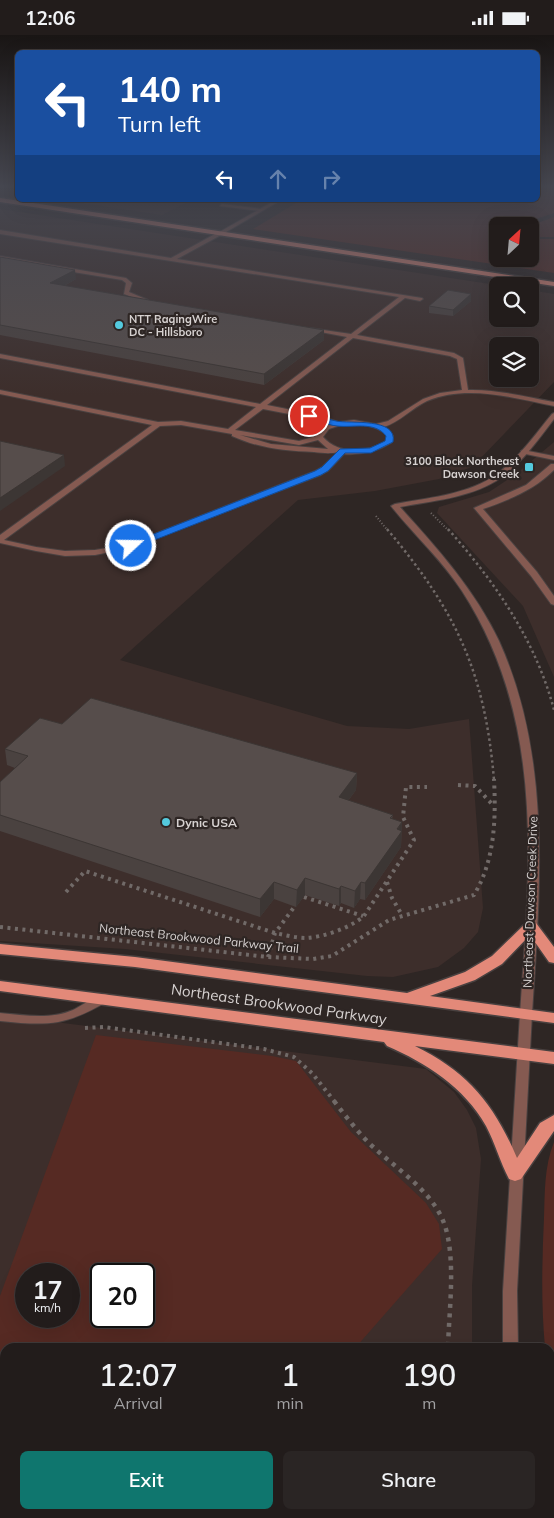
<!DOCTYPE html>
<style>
body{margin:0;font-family:Mulish,sans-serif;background:#2a2524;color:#f1f3f6;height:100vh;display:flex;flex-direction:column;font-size:19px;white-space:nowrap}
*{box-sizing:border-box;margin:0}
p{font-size:16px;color:#a2a1a3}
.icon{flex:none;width:28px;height:28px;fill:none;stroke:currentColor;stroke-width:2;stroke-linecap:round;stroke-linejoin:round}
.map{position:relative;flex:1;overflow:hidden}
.details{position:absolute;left:0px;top:1308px;width:555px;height:176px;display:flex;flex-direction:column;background:#221c1b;border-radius:15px 15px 0 0;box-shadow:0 5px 20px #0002,0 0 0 1px #3f3a3a}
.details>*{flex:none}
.banner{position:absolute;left:15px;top:15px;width:525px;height:152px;border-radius:8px;box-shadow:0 5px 20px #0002,0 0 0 1px #3f3a3a;background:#1a4fa0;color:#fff;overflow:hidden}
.needle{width:32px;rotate:26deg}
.controls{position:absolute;left:489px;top:182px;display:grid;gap:10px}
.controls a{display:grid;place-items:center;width:50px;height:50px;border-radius:8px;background:#221c1b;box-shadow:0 5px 20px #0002,0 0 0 1px #3f3a3a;font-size:25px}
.speed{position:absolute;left:15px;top:1228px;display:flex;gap:10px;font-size:25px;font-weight:700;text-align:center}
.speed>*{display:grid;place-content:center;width:65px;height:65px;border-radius:50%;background:#221c1b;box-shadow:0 5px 20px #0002,0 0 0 1px #3f3a3a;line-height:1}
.speed small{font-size:12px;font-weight:400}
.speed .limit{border:2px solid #111;border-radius:8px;background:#fff;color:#111}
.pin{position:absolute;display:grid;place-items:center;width:42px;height:42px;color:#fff;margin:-21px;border:2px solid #fff;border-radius:50%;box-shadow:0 1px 5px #0007}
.me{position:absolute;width:55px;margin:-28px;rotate:69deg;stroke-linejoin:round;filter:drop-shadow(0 0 4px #0008)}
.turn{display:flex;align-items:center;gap:18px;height:105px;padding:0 20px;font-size:22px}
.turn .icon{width:65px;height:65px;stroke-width:2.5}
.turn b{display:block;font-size:35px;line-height:42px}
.lanes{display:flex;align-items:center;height:48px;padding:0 20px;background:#0003;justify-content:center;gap:25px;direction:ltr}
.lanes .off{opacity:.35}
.eta{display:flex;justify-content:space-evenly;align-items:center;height:85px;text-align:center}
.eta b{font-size:30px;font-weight:600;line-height:35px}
.primary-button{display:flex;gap:10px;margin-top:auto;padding:10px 20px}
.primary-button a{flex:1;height:58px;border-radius:8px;background:#0f766e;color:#fff;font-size:20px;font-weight:600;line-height:58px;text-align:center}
.primary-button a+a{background:#2a2524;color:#f1f3f6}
.status{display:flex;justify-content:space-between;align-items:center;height:35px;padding:0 25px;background:#221c1b;direction:ltr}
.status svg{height:14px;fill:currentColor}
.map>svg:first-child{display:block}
.built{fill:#3d2e2b;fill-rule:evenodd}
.green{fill:#562a23;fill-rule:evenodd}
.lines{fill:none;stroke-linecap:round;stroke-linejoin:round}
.service-casing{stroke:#494140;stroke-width:2}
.minor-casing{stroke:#494140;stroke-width:2}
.tertiary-casing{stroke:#494140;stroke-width:2}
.primary-casing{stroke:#494140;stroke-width:3}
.path-far3{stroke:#716a68;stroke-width:2;stroke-dasharray:1 2;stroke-linecap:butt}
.path-far2{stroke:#716a68;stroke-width:2.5;stroke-dasharray:2.5 3;stroke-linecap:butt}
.path-far1{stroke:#716a68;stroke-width:4;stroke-dasharray:3 4.5;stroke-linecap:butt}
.path{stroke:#716a68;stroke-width:4.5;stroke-dasharray:4 5.5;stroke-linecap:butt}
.service{fill:#855a51;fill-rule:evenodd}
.minor{fill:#855a51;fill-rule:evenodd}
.tertiary{fill:#855a51;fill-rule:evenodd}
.primary{fill:#e38979;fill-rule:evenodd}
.wall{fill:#4a4240}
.shaded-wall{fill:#3c3634}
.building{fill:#564d4b;stroke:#3c3634}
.route{fill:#1a73e8;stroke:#114b97}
.poi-dot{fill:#54cade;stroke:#2e2624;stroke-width:2}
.labels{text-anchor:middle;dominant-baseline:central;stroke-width:4.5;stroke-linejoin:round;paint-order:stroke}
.far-poi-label{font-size:11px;font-weight:bold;fill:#d6d1d0;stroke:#2e2624;text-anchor:start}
.poi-label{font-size:12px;font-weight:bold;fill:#d6d1d0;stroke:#2e2624;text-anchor:start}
.street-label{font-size:12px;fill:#d6d1d0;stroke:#2e2624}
.near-street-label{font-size:15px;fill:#d6d1d0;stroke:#2e2624}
</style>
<div class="status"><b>12:06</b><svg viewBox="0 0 49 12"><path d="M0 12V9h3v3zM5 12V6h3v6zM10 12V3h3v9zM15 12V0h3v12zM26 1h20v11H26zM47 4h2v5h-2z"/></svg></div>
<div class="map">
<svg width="554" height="1483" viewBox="0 0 554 1483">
<rect width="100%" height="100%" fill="#2e2624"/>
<g class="built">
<polygon points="62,165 191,165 162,180"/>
<path d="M0 174 503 251H498V284H530V255L554 259V347L477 427 469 433 439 444 375 456 298 465 120 625 347 691 409 694 469 684 483 873 478 897 464 913 438 932 393 942 367 941 125 914 0 906ZM498 311H530V344H498Z"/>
<polygon points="554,407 554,642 523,571 437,478 439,472 489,457 516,439"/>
<path d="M0 980 426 1034 454 1057 467 1075 476 1093 481 1124 472 1251V1312H5V1479H491V1483H0ZM26 1239H69V1281H26ZM101 1239H144V1281H101Z"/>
</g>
<g class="green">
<polygon points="538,153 554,153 554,178 515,191 498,191 497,195 489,198 497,203 498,224 530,224 530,204 554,204 554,238 253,194 301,165 538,165"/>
<polygon points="554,182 554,202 530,202 530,191"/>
<path d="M96 1000 272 1021 296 1026 351 1097 426 1168 439 1189 442 1214 356 1312H5V1347H0V1261ZM26 1239H69V1281H26ZM101 1239H144V1281H101Z"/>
<path d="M554 1107V1391L550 1366V1312H545C541 1269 542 1226 544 1183 545 1157 544 1132 554 1107Z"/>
</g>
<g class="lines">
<g class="service-casing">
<g id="service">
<polygon points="222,169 261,174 263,175 261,176 220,171"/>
<path d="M0 195 171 223 217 198H221V200L177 224 422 263 423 264 420 266 405 263 357 300 454 318 463 323 468 355C497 354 526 362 554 367V371C513 363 467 349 427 366 412 373 400 387 384 392L388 395 393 401 391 408C377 417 361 420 344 419L328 436 321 440 131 513 95 520 65 521 36 516 0 508V500L152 390 0 359V355L158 387 181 386 228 394 256 372 0 323V319L260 369 347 302 310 295V293L351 299 399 262 0 199ZM353 303 450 321 457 324 462 355 440 358 423 364 388 386 376 389 354 385 338 387 322 381 267 370ZM263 374 320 385 330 389 319 395 316 401 299 406 235 395ZM181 390 232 399V401C258 413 285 416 314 417 322 418 331 419 338 417L322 432 315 436 129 509 95 515 65 516 36 512 4 505 160 391ZM341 390C355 389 377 389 387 401L386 406C366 418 339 420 323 402L329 394ZM240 400 299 410 318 405 328 414 271 409Z"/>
<polygon points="0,221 126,243 132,248 129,257 148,265 145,267 124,259 126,248 122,245 0,225"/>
<polygon points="523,415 554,421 554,425 521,418 521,416"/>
<path d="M551 429H554V435C534 455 509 465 483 474L537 537 554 561V570L551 569 531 541 474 473 526 450Z"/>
<path d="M104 959 108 960 110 963 108 966C65 991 49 991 0 986V978C24 980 50 985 73 975 83 970 93 962 104 959Z"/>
</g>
</g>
<g class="minor-casing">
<path id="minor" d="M554 378V384C537 406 520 431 496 446 468 463 432 466 400 472 437 513 475 555 499 606 552 723 540 854 532 979L530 982 526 983 522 982 520 979C530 832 546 686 462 556 442 525 414 500 391 471L395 469C427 463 463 460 491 443 516 427 534 401 552 379Z"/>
</g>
<g class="tertiary-casing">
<g id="tertiary">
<polygon points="276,165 281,165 221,200 216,199"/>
<polygon points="526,975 530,976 532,979 517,1256 518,1312 503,1312 503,1256 520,979 522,976"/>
<polygon points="526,1479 542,1479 543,1483 527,1483"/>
</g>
</g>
<g class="primary-casing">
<g id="primary">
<polygon points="0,163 554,247 554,251 0,167"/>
<polygon points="531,886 536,888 554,912 554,928 549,927 530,900 502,929 475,945 430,961 554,978 554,988 135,932 0,919 0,909 135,922 407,958 465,937 492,921 526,888"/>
<path d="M0 946 554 1017V1029L415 1011C468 1037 494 1069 517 1123L540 1088 554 1080V1096L521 1144 515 1146 509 1144C500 1127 495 1108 486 1091 464 1052 426 1028 387 1011L384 1007 0 956Z"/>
</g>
</g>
<g class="path-far3">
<polyline points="431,478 449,496"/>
<polyline points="376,481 388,496"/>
</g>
<g class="path-far2">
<path d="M387 494C456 576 485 637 494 745"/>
<path d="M448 494C495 547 536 606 554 675"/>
</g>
<g class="path-far1">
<polyline points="458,750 475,751 493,770"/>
<polyline points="387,847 392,863 402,880"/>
<path d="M66 857 85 836 275 898C285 900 296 903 306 903 324 902 350 893 364 881L414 805 403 782 406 752H427"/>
<polyline points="304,862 363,881"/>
<path d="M0 892 268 922 313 924 332 921 389 885 474 860C495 825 496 784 494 744"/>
<polyline points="268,922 275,898 295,871"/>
<polyline points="85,993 104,992 264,1014 294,1022 312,1038 335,1067"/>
</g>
<g class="path">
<path d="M334 1066C344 1079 354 1092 365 1104 391 1131 433 1154 445 1191 456 1225 449 1276 448 1312"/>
<polyline points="473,1479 474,1483"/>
</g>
<use href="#service" class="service"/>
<use href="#minor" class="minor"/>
<use href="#tertiary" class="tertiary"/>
<use href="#primary" class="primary"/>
</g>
<g class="wall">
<polygon points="0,222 76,244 64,251 324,305 264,350 0,300"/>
<polygon points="471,259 471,266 453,281 429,278 429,271"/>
<polygon points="62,689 357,738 356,755 348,766 393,780 392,784 402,787 401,812 365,865 360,864 354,873 341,868 339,871 305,860 296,872 274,864 260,882 0,796 0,747 15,733 7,730 5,714"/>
</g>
<g class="shaded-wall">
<polygon points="75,235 76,244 51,258 50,248"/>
<polygon points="471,259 471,266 453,281 453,275"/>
<polygon points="324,295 324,305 264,350 264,339"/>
<polygon points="64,420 65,431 0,476 0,463"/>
<polygon points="357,738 356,755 338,779 339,762"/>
<polygon points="402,787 401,812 365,865 365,848"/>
<polygon points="305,843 305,860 296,872 297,855"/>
<polygon points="274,847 274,864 260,882 260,864"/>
<polygon points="361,847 360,864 354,873 355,856"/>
<polygon points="341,851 341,868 339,871 339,854"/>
</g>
<g class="building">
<polygon points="0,222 75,235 50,248 324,295 264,339 0,290"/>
<polygon points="448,255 471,259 453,275 429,271"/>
<polygon points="0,406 64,420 0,463"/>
<polygon points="91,663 357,738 339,762 393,780 390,783 402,787 397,794 402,796 365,848 361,847 355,856 341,851 339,854 305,843 297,855 274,847 260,864 0,780 0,747 28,721 5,714 40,683 62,689"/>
</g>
<linearGradient id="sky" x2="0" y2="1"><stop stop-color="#191514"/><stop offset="0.42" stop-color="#464750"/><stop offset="1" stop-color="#464750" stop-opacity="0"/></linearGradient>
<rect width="554" height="360" fill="url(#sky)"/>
<path class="route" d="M309 378C318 381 327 384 336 386 349 389 398 382 393 407L371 418H345L328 436 321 440 134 513H128V509L315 436 322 432 340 414 370 413 385 406 386 401C375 386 353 393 337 391 327 390 316 385 306 382L305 381Z"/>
<g class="poi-dot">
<circle cx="119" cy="290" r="5"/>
<rect x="524" y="427" width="10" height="10" rx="2.5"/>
<circle cx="166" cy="787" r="5"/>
</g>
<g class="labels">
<g class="far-poi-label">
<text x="129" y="284">NTT RagingWire<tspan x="129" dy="13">DC - Hillsboro</tspan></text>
<text x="519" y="426" text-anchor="end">3100 Block Northeast<tspan x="519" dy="13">Dawson Creek</tspan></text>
</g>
<g class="poi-label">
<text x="176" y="787">Dynic USA</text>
</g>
<g class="street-label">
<text transform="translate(530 867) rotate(-88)">Northeast Dawson Creek Drive</text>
<text transform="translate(199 903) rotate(6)">Northeast Brookwood Parkway Trail</text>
</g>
<g class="near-street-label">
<text transform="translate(279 969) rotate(8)">Northeast Brookwood Parkway</text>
</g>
</g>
</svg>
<div class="controls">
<a><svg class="needle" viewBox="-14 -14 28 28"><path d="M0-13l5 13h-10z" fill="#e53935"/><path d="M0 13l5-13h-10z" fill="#a2a1a3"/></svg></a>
<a><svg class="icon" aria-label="search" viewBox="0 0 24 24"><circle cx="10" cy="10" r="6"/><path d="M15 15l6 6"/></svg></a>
<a><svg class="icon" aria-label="layers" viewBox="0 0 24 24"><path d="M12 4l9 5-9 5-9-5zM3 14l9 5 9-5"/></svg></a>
</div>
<div class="speed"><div>17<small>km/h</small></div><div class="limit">20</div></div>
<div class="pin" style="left:309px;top:381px;background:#d93025"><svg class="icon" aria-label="arrive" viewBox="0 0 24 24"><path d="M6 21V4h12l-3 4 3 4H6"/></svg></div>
<svg class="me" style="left:131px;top:511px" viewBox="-20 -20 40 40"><circle r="17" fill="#1a73e8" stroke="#fff" stroke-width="3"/><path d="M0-11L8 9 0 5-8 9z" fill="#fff"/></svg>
<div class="banner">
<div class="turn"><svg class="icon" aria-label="left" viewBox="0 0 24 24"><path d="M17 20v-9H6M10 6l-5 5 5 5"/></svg><div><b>140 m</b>Turn left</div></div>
<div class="lanes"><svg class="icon" aria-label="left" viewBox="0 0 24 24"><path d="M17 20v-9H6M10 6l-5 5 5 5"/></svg><svg class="icon off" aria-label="ahead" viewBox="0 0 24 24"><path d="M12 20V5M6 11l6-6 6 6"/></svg><svg class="icon off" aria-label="right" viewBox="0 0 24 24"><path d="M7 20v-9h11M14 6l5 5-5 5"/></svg></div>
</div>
<section class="details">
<div class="eta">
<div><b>12:07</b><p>Arrival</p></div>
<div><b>1</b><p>min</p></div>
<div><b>190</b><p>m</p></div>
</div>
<div class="primary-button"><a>Exit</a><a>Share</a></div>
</section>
</div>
